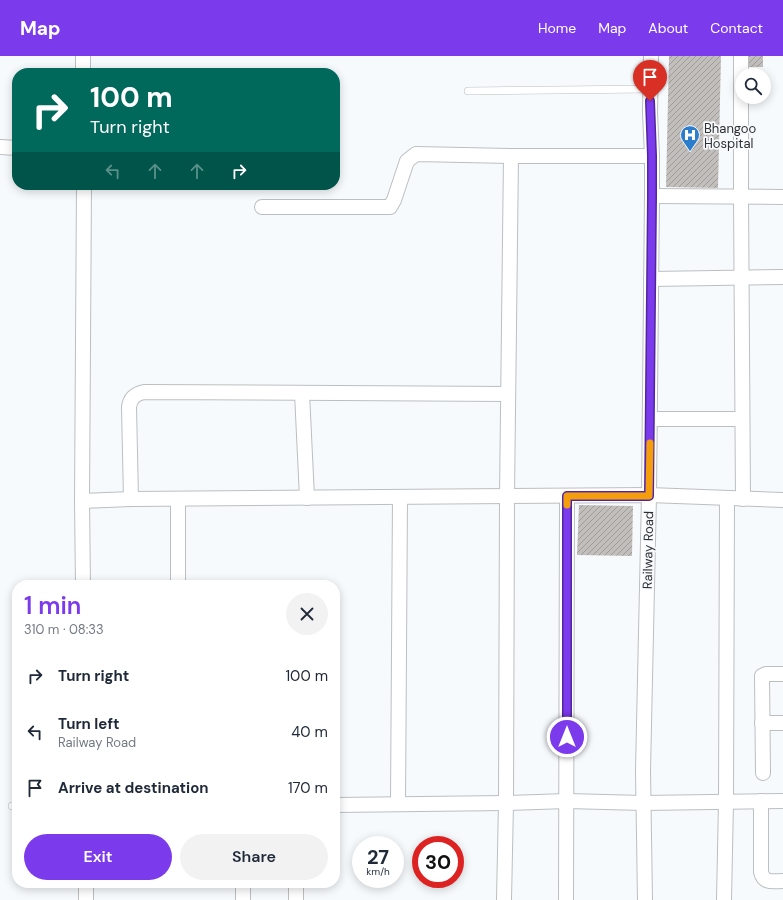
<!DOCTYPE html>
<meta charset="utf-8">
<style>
body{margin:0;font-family:"DM Sans",sans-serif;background:#f2f2f3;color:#1f2937;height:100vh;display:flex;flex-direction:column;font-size:15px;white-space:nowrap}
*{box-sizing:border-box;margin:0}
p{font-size:13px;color:#747a83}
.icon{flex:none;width:22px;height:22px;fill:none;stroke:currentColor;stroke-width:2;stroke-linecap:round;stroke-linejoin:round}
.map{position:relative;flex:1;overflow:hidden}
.details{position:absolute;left:12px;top:524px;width:328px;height:308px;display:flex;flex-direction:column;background:#fff;border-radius:16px;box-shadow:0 2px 10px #0003}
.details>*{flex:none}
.guide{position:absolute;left:12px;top:12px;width:328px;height:122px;border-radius:16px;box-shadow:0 2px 10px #0003;background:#00695c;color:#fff;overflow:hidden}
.tools{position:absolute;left:735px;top:12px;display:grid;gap:8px}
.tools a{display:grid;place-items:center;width:36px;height:36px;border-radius:50%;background:#fff;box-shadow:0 2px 10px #0003;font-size:20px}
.speed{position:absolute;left:352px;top:780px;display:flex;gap:8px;font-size:20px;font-weight:700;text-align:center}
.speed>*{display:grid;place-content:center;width:52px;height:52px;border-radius:50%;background:#fff;box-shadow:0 2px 10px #0003;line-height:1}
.speed small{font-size:10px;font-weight:400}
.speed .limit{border:6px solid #d22;background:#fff;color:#111}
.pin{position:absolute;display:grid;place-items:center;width:34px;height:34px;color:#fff;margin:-41px -17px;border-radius:50% 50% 50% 0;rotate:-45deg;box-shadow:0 0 4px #0007}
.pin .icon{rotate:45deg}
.me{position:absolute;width:44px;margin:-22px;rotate:0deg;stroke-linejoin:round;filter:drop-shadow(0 0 3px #0008)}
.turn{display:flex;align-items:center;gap:14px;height:84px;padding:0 12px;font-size:18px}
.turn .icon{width:52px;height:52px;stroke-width:2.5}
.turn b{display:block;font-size:28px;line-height:34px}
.lanes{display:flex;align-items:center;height:38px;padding:0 12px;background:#0003;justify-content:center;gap:20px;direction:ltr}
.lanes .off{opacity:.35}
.round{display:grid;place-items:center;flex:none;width:42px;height:42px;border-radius:21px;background:#f2f2f3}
.overview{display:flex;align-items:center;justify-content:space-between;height:68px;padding:0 12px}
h1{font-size:24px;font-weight:600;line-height:30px;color:#7c3aed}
.button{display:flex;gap:8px;margin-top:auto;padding:8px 12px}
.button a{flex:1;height:46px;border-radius:24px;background:#7c3aed;color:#fff;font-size:16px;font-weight:600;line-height:46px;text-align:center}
.button a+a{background:#f2f2f3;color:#1f2937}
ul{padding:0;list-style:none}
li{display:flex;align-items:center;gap:12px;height:56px;padding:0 12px}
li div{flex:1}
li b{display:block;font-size:15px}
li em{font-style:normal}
header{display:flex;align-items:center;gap:24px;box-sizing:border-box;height:56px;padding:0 20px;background:#7c3aed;color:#fff}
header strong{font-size:19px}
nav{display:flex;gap:22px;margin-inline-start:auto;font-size:14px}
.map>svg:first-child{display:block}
.building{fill:url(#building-hatch)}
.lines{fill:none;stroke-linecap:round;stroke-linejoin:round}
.lane-casing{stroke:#bcbfc1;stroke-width:8}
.street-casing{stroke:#bcbfc1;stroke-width:16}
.lane{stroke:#fff;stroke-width:7}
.street{stroke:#fff;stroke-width:14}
.route-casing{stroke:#51269a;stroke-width:10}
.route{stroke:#7c3aed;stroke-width:7}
.slow{stroke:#f59e0b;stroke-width:7}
.labels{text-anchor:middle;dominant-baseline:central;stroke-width:3.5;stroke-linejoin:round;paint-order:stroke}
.poi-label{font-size:13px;fill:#2f3031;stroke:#f7fafd;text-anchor:start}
.street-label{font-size:13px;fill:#2f3031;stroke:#f7fafd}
</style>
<header>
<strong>Map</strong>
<nav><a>Home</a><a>Map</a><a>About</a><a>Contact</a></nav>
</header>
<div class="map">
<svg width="783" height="844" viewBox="0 0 783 844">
<defs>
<pattern id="building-hatch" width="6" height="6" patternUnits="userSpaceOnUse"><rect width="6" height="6" fill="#c2bebc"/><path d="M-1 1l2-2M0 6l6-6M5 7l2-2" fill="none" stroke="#9e9b99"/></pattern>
</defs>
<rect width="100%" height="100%" fill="#f7fafd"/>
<g class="building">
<polygon points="669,0 721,0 718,132 666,131"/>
<rect x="747" y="0" width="16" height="11"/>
<polygon points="579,449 633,450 632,500 577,499"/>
</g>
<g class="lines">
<g class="lane-casing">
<g id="lane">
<polyline points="468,35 650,33"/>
<polyline points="12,750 17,750"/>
</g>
</g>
<g class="street-casing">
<g id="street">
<polyline points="83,0 83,17"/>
<polyline points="741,0 741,140 743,443"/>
<polyline points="0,91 17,92"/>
<polyline points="652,140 783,141"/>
<polyline points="262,151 390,151 394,144 407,105 416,98 511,100 652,100"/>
<polyline points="651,223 783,221"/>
<polyline points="302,337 307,442"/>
<polyline points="650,363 742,363"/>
<path d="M131 443 129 351C130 342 135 338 144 336L508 338"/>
<polyline points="178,443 178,529"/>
<polyline points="82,445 131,443 649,439 783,444"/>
<polyline points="83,529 82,445 84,129"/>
<polyline points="762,667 783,667"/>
<polyline points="763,717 762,620 766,618 783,618"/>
<path d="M761 745V816C764 828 773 825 783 825"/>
<polyline points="398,748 400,441"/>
<polyline points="335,749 506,747 567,745 643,747 783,745"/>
<polyline points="86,844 86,827"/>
<polyline points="243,844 243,827"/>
<polyline points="296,844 296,827"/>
<polyline points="504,844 506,747 507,440 511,100"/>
<polyline points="566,844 567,440"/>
<polyline points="645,844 643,715 649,439 652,140 652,100 650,57 651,0"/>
<polyline points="724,844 726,746 727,443"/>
</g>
</g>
<use href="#lane" class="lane"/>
<use href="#street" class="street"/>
</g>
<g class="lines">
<g class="route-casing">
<polyline id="route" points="567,681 567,440 649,440 652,140 652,100 650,45"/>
</g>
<use href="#route" class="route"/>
<polyline class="slow" points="567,449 567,440 649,440 650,387"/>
</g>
<defs>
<g id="hospital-pin" transform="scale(1)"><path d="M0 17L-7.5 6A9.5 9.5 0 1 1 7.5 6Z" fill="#2c7ecd" stroke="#f7fafd"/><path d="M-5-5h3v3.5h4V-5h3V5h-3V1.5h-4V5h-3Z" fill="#fff"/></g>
</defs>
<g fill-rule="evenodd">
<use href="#hospital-pin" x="690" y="79"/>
</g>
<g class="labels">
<g class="poi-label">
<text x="704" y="72">Bhangoo<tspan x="704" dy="15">Hospital</tspan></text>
</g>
<g class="street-label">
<text transform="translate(648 494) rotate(-89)">Railway Road</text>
</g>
</g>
</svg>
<div class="tools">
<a><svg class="icon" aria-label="search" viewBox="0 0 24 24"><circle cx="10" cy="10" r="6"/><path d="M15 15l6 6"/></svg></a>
</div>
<div class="speed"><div>27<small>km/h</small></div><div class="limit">30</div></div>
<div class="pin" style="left:650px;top:45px;background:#d93025"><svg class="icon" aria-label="arrive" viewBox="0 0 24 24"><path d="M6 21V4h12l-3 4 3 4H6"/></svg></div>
<svg class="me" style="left:567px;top:681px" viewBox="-20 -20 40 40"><circle r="17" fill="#7c3aed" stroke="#fff" stroke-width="3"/><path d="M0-11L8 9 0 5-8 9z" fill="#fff"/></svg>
<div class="guide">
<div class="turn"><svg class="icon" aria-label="right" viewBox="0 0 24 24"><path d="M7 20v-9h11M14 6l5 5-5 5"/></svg><div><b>100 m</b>Turn right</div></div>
<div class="lanes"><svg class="icon off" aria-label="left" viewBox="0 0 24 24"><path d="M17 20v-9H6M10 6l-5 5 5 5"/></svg><svg class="icon off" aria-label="ahead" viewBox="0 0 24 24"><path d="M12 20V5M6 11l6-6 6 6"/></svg><svg class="icon off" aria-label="ahead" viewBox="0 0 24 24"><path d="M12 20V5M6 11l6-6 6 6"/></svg><svg class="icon" aria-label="right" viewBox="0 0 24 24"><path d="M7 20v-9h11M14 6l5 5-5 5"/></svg></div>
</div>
<section class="details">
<div class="overview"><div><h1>1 min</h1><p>310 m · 08:33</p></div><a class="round"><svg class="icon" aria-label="close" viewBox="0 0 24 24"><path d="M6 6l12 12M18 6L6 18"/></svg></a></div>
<ul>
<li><svg class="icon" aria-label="right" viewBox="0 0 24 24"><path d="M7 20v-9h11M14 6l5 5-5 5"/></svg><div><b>Turn right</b></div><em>100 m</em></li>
<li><svg class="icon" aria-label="left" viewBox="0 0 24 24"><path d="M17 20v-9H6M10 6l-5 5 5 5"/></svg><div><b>Turn left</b><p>Railway Road</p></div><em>40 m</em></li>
<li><svg class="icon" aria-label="arrive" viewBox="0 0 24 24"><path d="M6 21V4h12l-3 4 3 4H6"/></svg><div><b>Arrive at destination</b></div><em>170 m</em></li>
</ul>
<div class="button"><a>Exit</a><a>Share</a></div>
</section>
</div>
